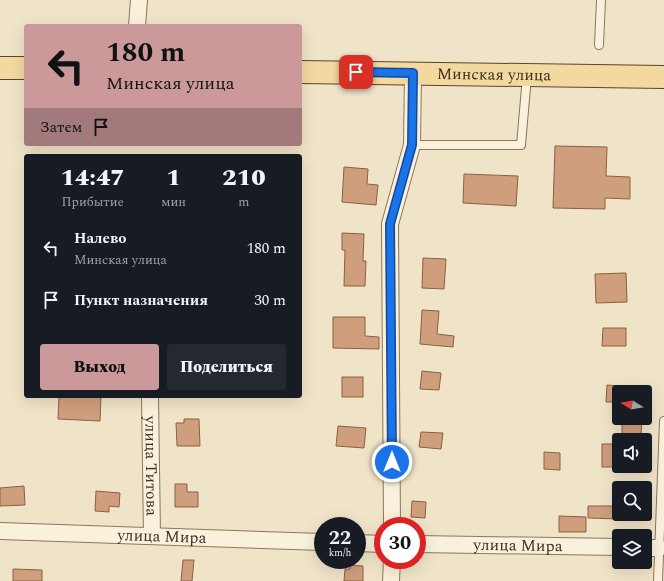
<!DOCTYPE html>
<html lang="ru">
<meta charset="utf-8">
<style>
body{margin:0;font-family:Spectral,serif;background:#242831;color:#f1f3f6;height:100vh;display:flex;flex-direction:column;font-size:15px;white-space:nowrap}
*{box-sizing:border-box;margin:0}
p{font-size:13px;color:#9ea1a6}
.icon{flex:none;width:22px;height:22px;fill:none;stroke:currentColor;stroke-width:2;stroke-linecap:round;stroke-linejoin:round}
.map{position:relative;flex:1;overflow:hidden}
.details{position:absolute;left:24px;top:154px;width:278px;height:244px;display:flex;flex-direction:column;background:#171b24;border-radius:4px;box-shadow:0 4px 16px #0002}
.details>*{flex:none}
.hud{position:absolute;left:24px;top:24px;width:278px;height:122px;border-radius:4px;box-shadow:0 4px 16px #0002;background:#cc999b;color:#111;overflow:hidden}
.needle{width:26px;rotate:281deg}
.fabs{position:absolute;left:612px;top:385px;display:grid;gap:8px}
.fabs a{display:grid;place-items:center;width:40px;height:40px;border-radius:4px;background:#171b24;box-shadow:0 4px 16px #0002;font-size:20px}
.speed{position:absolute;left:314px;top:517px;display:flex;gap:8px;font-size:20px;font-weight:700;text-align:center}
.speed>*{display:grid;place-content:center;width:52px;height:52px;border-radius:50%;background:#171b24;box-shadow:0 4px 16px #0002;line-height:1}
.speed small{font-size:10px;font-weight:400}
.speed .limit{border:6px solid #d22;background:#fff;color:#111}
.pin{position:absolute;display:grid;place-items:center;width:34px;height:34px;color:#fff;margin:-17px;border-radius:8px;box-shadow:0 2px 6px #0006}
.me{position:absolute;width:44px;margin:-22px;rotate:0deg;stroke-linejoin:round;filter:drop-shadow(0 0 3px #0008)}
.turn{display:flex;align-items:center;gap:14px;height:84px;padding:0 16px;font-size:18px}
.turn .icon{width:52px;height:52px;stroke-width:2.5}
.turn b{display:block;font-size:28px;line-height:34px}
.then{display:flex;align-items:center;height:38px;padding:0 16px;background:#0003;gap:8px;font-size:15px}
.eta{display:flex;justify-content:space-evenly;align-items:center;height:68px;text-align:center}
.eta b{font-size:24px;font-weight:800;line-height:28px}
.primary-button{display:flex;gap:8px;margin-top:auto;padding:8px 16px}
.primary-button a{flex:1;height:46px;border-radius:4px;background:#cc999b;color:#111;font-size:16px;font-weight:800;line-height:46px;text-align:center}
.primary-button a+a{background:#242831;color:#f1f3f6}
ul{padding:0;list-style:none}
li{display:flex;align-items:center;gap:12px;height:52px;padding:0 16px}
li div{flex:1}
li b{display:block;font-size:15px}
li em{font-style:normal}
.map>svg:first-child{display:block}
.building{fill:#cf9f7d;stroke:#8d5f41}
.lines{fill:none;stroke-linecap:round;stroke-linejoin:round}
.lane-casing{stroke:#8d765c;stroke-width:10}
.street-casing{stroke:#8d765c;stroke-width:18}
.primary-casing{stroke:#5b4430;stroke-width:24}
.lane{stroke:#faf1dc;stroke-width:8}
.street{stroke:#faf1dc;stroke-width:16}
.primary{stroke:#f3d9a0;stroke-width:22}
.route-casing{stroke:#114b97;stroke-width:10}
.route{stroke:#1a73e8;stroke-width:7}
.labels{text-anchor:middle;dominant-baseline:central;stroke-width:3;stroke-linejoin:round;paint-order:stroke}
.street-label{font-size:16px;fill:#3d2e20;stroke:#f7eed8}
</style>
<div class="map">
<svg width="664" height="581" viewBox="0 0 664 581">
<rect width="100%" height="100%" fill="#f0e4c8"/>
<g class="building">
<polygon points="555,146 607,147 606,176 630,177 630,199 605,198 605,209 553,208"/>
<polygon points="344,167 368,169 367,184 378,185 376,205 342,202"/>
<polygon points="464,174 518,176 516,206 463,203"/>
<polygon points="342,233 364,234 363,261 366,261 365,286 344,286 345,250 342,250"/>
<polygon points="423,258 446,259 444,289 422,288"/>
<polygon points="626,273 627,302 596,303 595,274"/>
<polygon points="422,310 439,311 437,334 454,336 453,347 420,344"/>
<polygon points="333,317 365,317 365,336 379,337 379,349 333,348"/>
<polygon points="603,328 626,328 626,346 602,346"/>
<polygon points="422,371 441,373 439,390 420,389"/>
<rect x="342" y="377" width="21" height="20"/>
<polygon points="607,385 619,386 619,402 606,402"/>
<polygon points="59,396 101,396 100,421 58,419"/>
<polygon points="622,418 642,418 641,435 622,435"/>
<polygon points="184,419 199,419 200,446 177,446 176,423 184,423"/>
<polygon points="338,426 366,428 364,448 336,446"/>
<polygon points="421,432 443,433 441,449 419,447"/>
<rect x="602" y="444" width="17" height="23"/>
<polygon points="544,452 560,453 560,470 544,469"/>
<polygon points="175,484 187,484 187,492 198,492 198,507 175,507"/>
<polygon points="24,486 25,505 0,506 0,488"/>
<polygon points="96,491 120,493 119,507 109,506 109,512 95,511"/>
<polygon points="412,501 426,502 425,518 411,517"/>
<polygon points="588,506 619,506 619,519 588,518"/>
<polygon points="559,516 586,517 586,532 559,532"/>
<polygon points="183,560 194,560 192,581 181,581"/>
<polygon points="350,565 363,566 363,581 344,581 345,569 350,569"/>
<polygon points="13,569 42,570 42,581 13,581"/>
</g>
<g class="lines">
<g class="lane-casing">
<g id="lane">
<polyline points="599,45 601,0"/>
<polyline points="412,145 521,145 527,76"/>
<polyline points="658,581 664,421"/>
</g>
</g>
<g class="street-casing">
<g id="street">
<polyline points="137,26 139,0"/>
<path id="s1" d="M150 396 152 536"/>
<polyline points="392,526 390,224 412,145 413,73"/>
<path id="s2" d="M0 531 323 542"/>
<polyline points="357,543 383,544"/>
<path id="s3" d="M417 544 619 547"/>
<polyline points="645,548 659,548"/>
<polyline points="391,581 392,560"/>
</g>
</g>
<g class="primary-casing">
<g id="primary">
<polyline points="0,68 26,68"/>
<path id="s4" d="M300 72 664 77"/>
</g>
</g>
<use href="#lane" class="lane"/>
<use href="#street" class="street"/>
<use href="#primary" class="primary"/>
</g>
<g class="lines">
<g class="route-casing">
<polyline id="route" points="356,72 413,73 412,145 390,224 392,462"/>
</g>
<use href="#route" class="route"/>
</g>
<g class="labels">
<g class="street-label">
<text stroke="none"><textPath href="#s4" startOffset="194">Минская улица</textPath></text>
<text stroke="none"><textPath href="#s1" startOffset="70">улица Титова</textPath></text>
<text stroke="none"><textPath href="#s2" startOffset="162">улица Мира</textPath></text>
<text stroke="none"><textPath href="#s3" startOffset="101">улица Мира</textPath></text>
</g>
</g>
</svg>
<div class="fabs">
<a><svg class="needle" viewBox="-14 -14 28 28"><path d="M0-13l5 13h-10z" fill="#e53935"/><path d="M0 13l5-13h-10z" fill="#9ea1a6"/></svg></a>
<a><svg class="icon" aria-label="sound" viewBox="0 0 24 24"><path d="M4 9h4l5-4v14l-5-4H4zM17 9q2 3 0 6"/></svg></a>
<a><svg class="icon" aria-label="search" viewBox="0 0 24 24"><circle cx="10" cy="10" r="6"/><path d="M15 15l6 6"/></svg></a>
<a><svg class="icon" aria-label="layers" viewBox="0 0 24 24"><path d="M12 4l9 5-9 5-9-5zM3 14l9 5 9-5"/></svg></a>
</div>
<div class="speed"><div>22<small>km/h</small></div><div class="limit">30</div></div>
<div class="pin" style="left:356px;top:72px;background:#d93025"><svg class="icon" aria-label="arrive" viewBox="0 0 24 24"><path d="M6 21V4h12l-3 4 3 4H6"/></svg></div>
<svg class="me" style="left:392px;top:462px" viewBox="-20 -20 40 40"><circle r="17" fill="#1a73e8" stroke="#fff" stroke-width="3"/><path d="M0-11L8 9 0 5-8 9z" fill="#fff"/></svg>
<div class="hud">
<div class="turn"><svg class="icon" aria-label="left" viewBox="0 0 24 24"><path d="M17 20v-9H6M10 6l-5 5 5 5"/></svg><div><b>180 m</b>Минская улица</div></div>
<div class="then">Затем<svg class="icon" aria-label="arrive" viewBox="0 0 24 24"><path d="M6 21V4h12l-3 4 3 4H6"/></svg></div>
</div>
<section class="details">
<div class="eta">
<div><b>14:47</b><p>Прибытие</p></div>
<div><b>1</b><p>мин</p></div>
<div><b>210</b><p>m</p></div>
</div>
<ul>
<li><svg class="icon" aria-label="left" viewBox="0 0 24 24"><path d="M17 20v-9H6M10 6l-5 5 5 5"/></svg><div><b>Налево</b><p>Минская улица</p></div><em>180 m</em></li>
<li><svg class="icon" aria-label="arrive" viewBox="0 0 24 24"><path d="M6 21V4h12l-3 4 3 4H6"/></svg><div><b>Пункт назначения</b></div><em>30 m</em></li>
</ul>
<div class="primary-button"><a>Выход</a><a>Поделиться</a></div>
</section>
</div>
